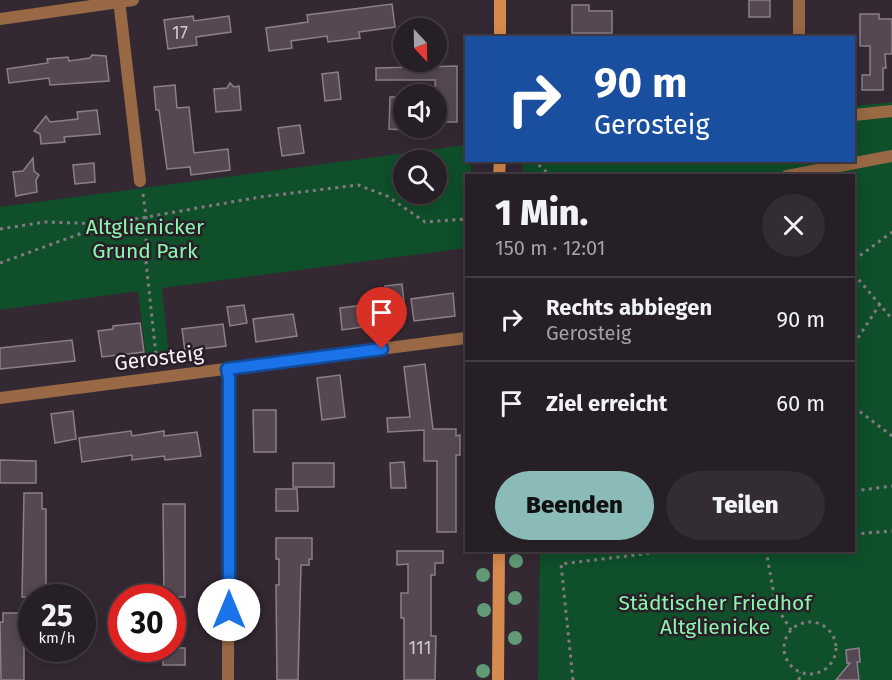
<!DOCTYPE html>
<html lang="de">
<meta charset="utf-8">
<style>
body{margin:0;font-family:"Fira Sans",sans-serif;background:#332c32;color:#f1f3f6;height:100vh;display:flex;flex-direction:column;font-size:22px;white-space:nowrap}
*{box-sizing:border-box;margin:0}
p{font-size:20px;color:#a4a2a7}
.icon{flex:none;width:33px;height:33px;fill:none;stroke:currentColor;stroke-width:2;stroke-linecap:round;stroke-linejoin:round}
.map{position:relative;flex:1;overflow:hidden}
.details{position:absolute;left:465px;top:174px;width:390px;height:378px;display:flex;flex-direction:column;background:#271f26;border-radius:0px;box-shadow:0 3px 15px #0003,0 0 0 2px #433d43}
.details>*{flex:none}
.hud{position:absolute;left:465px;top:36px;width:390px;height:126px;border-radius:0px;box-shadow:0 3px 15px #0003,0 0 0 2px #433d43;background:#1a4fa0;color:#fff;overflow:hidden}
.needle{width:39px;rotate:158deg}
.buttons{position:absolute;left:393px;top:18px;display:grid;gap:12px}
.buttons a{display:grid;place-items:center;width:54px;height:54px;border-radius:50%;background:#271f26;box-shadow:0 3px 15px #0003,0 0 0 2px #433d43;font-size:30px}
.speed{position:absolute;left:18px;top:584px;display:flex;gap:12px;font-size:30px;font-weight:700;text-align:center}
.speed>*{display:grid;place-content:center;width:78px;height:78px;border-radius:50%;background:#271f26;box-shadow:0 3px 15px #0003,0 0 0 2px #433d43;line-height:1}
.speed small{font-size:15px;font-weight:400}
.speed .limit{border:9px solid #d22;background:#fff;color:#111}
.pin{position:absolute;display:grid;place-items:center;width:51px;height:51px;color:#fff;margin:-62px -26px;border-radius:50% 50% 50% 0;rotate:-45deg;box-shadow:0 0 6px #0007}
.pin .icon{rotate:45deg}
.me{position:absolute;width:66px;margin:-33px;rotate:0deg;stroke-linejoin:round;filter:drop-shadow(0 0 4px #0008)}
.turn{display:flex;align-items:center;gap:21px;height:126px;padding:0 30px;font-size:27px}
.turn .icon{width:78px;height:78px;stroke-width:2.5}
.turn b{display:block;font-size:42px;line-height:51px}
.round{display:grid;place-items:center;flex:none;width:63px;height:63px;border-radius:32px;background:#332c32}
.headline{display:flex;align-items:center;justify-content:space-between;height:102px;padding:0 30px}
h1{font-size:36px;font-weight:800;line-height:45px}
.button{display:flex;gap:12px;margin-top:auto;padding:12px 30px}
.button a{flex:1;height:69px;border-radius:36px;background:#8bbbb9;color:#111;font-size:24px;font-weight:800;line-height:69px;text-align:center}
.button a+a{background:#332c32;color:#f1f3f6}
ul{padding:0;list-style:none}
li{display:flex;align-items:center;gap:18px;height:84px;padding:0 30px;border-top:2px solid #433d43}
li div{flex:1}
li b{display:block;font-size:22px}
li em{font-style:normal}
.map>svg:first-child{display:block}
.green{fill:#0f4f2a;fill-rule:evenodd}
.building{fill:#554853;stroke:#8c7f8b;stroke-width:1.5}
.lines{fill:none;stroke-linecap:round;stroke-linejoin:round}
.path{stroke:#837982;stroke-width:3;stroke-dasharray:3 4.5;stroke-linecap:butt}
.pedestrian{stroke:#996945;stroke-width:12}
.minor{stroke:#996945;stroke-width:12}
.secondary{stroke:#d68a4d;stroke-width:12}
.tree{fill:#629a76}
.route-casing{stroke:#114b97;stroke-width:15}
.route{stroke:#1a73e8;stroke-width:10}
.labels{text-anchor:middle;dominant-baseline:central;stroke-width:5;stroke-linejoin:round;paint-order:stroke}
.number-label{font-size:18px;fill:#cec5cd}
.park-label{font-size:21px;fill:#88f7ac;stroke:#2a1f29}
.street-label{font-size:21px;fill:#f7eff6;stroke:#2a1f29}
</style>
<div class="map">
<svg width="892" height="680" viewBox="0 0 892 680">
<rect width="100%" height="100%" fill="#342933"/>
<g class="green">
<polygon points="892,102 892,680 538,680 540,551 854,550 854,176 523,176 523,161 854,160 854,106"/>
<path d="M466 145V160L471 161V175L466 176V248L162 288 169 357 177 362 140 367 146 359 138 291 0 310V207ZM404 160H436V194H404Z"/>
</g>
<g class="building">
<rect x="749" y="0" width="21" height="17"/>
<polygon points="392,4 395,27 359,32 360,38 328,42 327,36 291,41 292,48 269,51 266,28 308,22 307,15"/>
<polygon points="572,5 589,5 589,11 612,11 612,33 572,33"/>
<polygon points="860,14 879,14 879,19 892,19 892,54 885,54 886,68 883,68 883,90 862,90 862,75 870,75 870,46 860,46"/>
<polygon points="193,16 194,21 229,16 231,32 196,37 197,45 168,49 164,20"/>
<polygon points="92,55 106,56 109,81 50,85 49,78 9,83 7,69 48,63 47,59 68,57 69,61 90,58"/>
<polygon points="457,66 457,122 436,122 435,80 376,80 376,68"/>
<polygon points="338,72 341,99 325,101 322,74"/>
<polygon points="230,83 234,87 239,86 241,110 216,112 214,89 227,88"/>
<polygon points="175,85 177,108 189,107 194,153 228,149 230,170 191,175 190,167 167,169 159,110 156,110 154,87"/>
<polygon points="390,97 404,97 404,130 389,129"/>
<polygon points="97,110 100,134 64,137 65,142 41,144 40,134 34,131 46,116 50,122 78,119 77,112"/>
<polygon points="300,125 304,153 282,156 278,128"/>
<polygon points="33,158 34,171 39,175 36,180 37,192 16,196 13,172 23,171"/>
<polygon points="94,163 95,182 75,184 73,165"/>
<polygon points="402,284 404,302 388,304 385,286"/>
<polygon points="453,293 455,316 414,321 411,299"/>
<polygon points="381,303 383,324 342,330 340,308"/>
<polygon points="244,305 247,323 230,326 227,307"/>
<polygon points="293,314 297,336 256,342 253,319"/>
<polygon points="140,323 144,352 102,357 98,331 113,329 113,326"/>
<polygon points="223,324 226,346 185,351 182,329"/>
<polygon points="72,340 75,361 0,369 0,348"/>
<polygon points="425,364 433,429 456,429 456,436 460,435 460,455 456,455 456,532 437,532 437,461 424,461 424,430 388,432 387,418 410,417 404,367"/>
<polygon points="340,375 345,417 322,420 317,378"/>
<polygon points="253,410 276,410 276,452 254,452"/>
<polygon points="73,411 76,439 55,443 51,414"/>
<polygon points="131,431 132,436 164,431 164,436 197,432 201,456 165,460 164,456 132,460 132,455 82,462 79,438"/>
<polygon points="0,460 36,461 36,483 0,483"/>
<polygon points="404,462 406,488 391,488 390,463"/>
<rect x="293" y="463" width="41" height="24"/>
<polygon points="276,489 297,489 298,511 276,511"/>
<polygon points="24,493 42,493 42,509 46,509 46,597 22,597"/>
<polygon points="163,504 185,504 185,597 164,597"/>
<polygon points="276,538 312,538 312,559 309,559 309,565 301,565 298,680 277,680 276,585 279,585 279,559 276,559"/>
<polygon points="397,551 443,551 443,563 435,563 435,575 431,575 431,636 436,636 435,680 404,680 404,618 401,618 401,593 408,593 408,564 397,565"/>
<polygon points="3,613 24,613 24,680 1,680 0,622 3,622"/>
<rect x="163" y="648" width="22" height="17"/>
<polygon points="859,648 860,662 857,662 859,680 836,680 850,663 847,663 846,650"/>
</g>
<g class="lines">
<g class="path">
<polyline points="533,160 551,176"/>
<polyline points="143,194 146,216 146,262 157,364"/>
<polyline points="0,229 45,222 105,224"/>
<polyline points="854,260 892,232"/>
<polyline points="0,263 107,224 260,197 358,185 387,196 425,222 466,219"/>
<polyline points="854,274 892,319"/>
<polyline points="854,344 880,304"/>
<polyline points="854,407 892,436"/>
<polyline points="854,491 892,486"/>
<polyline points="854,534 892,531"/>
<polyline points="766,550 776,606 791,630"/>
<circle cx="810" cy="648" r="26"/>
<polyline points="573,680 561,564 677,550"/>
<polyline points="799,680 800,672"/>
</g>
<polyline class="pedestrian" points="787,176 892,156"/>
<g class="minor">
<polyline points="119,0 140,181"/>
<polyline points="0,19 133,0"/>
<polyline points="799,38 799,0"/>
<polyline points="854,115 892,111"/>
<polyline points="227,369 229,378 228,680"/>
<polyline points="0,398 466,338"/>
</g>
<g class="secondary">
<polyline points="500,38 500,0"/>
<polyline points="499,176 500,160"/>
<polyline points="498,680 499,550"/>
</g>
</g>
<g class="tree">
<circle cx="516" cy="561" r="7"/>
<circle cx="483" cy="575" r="7"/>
<circle cx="515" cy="598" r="7"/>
<circle cx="484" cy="610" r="7"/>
<circle cx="515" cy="638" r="7"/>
<circle cx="483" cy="671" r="7"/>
</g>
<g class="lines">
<g class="route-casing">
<polyline id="route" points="229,610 229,378 227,369 382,349"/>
</g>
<use href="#route" class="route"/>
</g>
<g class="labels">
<g class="number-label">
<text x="180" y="33">17</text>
<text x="420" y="648">111</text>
</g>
<g class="park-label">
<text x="145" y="227">Altglienicker<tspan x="145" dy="24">Grund Park</tspan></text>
<text x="715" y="603">Städtischer Friedhof<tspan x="715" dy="24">Altglienicke</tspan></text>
</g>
<g class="street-label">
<text transform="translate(159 358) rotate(-7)">Gerosteig</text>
</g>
</g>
</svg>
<div class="buttons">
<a><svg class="needle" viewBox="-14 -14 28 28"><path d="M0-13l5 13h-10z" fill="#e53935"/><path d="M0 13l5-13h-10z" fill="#a4a2a7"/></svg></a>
<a><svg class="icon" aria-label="sound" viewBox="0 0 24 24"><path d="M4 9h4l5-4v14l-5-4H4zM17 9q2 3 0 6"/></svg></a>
<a><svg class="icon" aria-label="search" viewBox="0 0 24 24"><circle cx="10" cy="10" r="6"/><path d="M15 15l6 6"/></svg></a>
</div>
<div class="speed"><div>25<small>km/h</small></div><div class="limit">30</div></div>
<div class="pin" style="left:382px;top:349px;background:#d93025"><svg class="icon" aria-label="arrive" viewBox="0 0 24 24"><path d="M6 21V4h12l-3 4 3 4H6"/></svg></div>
<svg class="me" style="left:229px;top:610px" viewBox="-20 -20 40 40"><circle r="19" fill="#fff"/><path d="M0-13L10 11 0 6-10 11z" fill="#1a73e8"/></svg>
<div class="hud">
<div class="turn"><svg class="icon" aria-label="right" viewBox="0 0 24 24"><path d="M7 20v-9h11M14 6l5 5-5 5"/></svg><div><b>90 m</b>Gerosteig</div></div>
</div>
<section class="details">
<div class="headline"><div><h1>1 Min.</h1><p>150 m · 12:01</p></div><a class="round"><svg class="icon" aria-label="close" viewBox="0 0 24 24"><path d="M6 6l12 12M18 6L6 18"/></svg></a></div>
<ul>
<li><svg class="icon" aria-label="right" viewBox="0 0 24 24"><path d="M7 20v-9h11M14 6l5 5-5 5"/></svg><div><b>Rechts abbiegen</b><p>Gerosteig</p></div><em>90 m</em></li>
<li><svg class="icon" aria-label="arrive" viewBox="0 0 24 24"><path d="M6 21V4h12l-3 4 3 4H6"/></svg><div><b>Ziel erreicht</b></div><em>60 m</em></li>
</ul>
<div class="button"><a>Beenden</a><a>Teilen</a></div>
</section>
</div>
